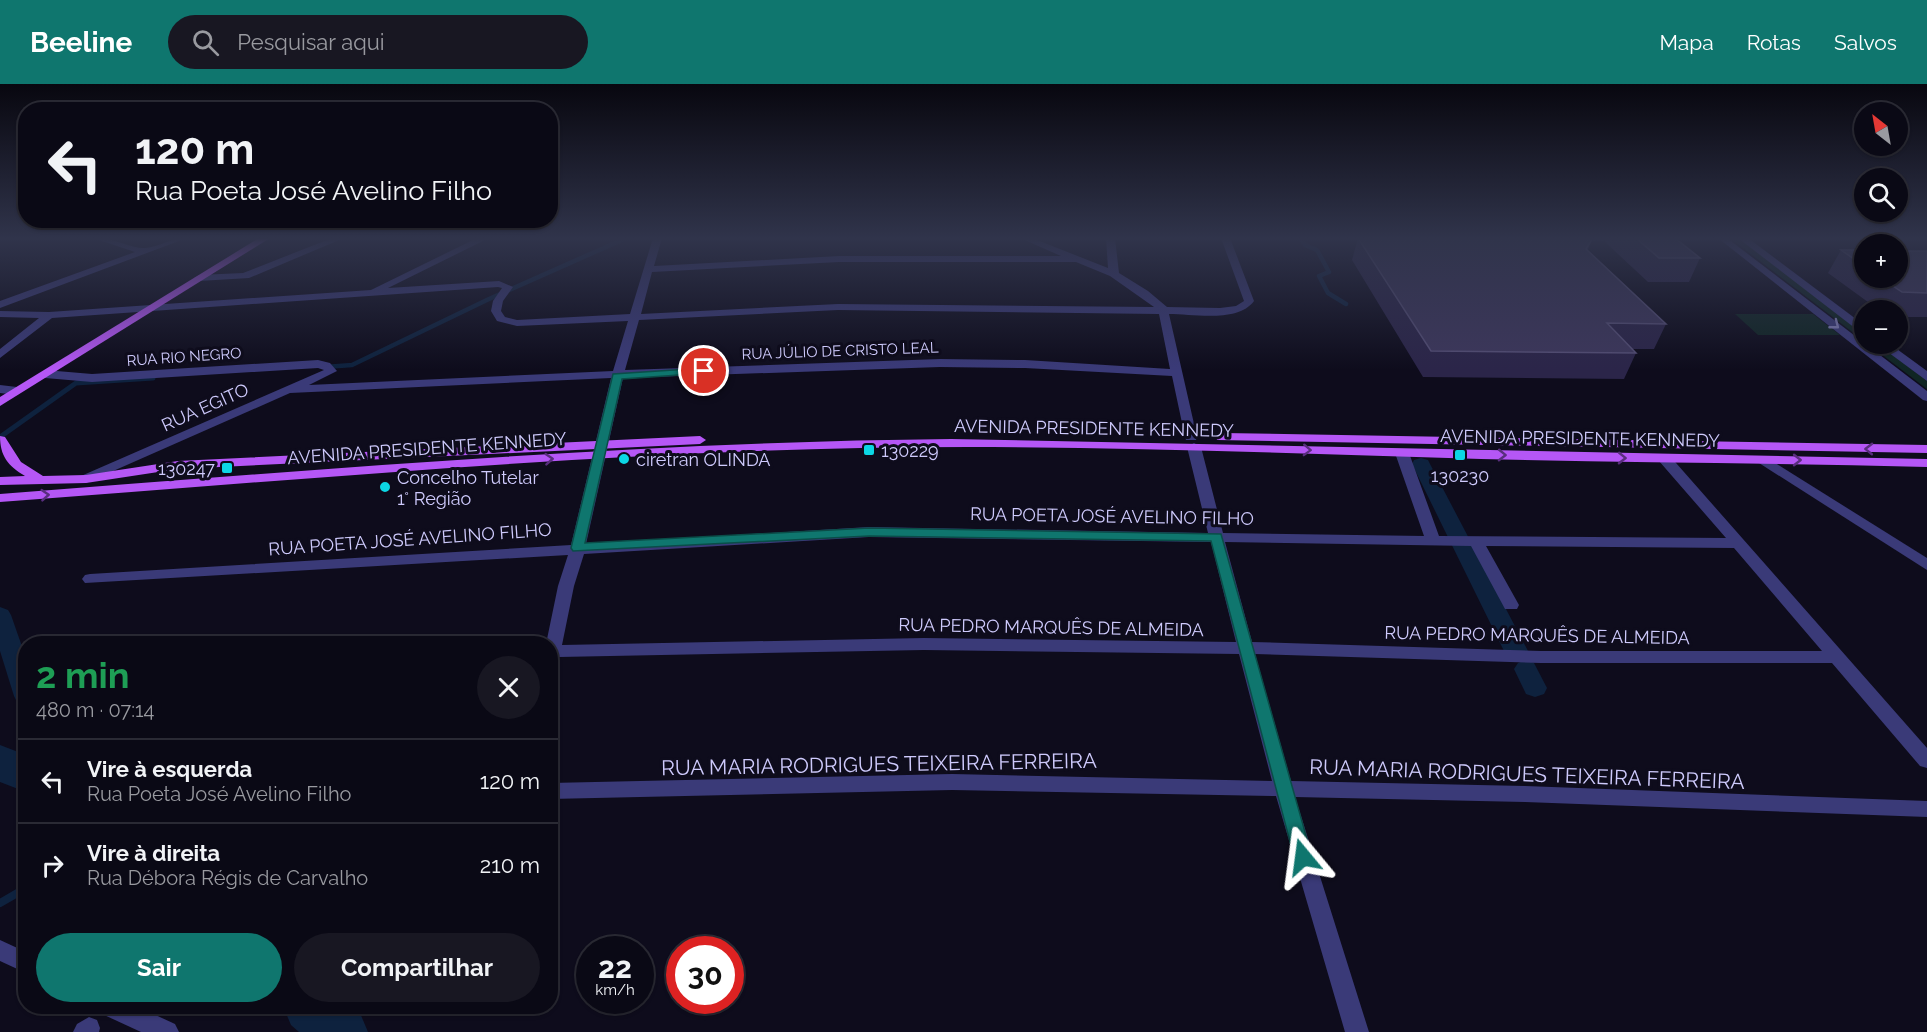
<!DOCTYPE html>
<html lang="pt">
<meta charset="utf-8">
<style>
body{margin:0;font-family:Raleway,sans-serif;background:#181722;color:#f1f3f6;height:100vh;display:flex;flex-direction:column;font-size:22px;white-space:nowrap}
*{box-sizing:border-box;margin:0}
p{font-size:20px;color:#999aa0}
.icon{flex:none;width:33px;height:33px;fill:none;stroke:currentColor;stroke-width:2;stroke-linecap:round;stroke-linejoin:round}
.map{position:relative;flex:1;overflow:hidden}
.panel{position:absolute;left:18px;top:552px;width:540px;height:378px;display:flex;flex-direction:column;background:#0a0915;border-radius:24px;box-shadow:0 2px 4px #0004,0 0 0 2px #2a2a34}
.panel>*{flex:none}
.top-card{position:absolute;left:18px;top:18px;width:540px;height:126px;border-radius:24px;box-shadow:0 2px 4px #0004,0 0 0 2px #2a2a34;background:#0a0915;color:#f1f3f6;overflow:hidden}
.needle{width:39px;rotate:329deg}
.tools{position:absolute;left:1854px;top:18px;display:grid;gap:12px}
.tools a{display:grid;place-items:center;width:54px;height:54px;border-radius:50%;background:#0a0915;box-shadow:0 2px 4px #0004,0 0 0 2px #2a2a34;font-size:30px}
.speed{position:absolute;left:576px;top:852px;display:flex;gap:12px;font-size:30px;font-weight:700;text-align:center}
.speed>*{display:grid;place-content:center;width:78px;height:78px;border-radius:50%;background:#0a0915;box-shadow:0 2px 4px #0004,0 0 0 2px #2a2a34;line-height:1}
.speed small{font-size:15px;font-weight:400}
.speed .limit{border:9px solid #d22;background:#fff;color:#111}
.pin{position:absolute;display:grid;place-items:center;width:51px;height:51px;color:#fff;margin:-26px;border:3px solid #fff;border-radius:50%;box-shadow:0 2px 6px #0007}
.me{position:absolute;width:66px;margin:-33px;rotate:344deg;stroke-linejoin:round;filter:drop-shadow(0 0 4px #0008)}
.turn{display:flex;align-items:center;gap:21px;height:126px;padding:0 18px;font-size:27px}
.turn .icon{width:78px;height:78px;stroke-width:2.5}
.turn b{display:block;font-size:42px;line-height:51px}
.round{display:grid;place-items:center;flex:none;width:63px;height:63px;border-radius:32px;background:#181722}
.head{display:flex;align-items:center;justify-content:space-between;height:102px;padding:0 18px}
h1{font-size:36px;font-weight:700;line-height:45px;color:#1e9e55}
.cta{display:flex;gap:12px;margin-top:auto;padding:12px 18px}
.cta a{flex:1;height:69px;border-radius:36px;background:#0f766e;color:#fff;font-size:24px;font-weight:700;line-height:69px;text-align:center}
.cta a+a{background:#181722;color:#f1f3f6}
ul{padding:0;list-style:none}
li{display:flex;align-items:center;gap:18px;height:84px;padding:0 18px;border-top:2px solid #2a2a34}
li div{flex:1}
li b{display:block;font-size:22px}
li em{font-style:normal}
header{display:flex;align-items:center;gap:36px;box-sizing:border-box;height:84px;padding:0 30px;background:#0f766e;color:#fff}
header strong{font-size:28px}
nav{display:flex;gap:33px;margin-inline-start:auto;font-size:21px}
.search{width:420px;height:54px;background:#181722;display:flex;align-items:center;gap:15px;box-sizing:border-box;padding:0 21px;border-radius:33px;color:#999aa0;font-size:22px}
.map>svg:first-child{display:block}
.green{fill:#102524}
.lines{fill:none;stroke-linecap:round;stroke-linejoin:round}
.stream-far2{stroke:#0e223e;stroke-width:4.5}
.stream-far1{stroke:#0e223e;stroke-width:5}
.stream{stroke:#0e223e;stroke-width:8}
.canal{fill:#0e223e;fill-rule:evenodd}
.river{fill:#0e223e;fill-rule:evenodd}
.minor{fill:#3a3a78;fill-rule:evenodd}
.primary{fill:#b557f6;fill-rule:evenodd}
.wall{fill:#2b2549}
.building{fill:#3d375c;stroke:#544e75;stroke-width:1.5}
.oneway{stroke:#7d7bb3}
.oneway2{stroke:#592e7e}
.route{fill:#0f766e;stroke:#0a4d48;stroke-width:1.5}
.poi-dot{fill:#0cd7e5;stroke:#0e0c1c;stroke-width:2}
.labels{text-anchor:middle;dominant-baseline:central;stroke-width:6;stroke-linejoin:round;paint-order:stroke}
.far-street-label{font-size:15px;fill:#cecafc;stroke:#0e0c1c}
.street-label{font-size:18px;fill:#cecafc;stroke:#0e0c1c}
.poi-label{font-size:18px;fill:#cecafc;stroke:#0e0c1c;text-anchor:start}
.near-street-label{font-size:21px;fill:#cecafc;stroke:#0e0c1c}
</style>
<header>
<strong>Beeline</strong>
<div class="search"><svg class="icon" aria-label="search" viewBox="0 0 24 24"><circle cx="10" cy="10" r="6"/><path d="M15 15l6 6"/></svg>Pesquisar aqui</div>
<nav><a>Mapa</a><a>Rotas</a><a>Salvos</a></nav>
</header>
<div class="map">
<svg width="1927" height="948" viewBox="0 0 1927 948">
<rect width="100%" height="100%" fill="#0e0c1c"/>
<g class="green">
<polygon points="1730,154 1739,154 1864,249 1864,257"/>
<polygon points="1735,230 1813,230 1840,251 1758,251"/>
<polygon points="1868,260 1878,260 1927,297 1927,305"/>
</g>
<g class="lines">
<g class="stream-far2">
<polyline points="1301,154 1305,161 1317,166 1329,188 1319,192 1328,209 1346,220"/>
<polyline points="325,283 352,281 489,215 624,155"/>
</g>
<polyline class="stream-far1" points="0,353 76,299 153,294"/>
<polyline class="stream" points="0,819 26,804"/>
<g class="canal">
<polygon points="1421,374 1428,376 1430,380 1528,567 1524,573 1516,575 1508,573 1504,567 1412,380 1414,376"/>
<polygon points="0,523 8,526 11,531 26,574 26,621 17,618 14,612 0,567"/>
<polygon points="1526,576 1534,579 1547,604 1544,610 1535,613 1526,610 1514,585 1518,579"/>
</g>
<g class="river">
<polygon points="0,661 26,671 26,708 0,698"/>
<polygon points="283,922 352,922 360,929 368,948 299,948 291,941"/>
</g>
<g class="minor">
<path d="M98 154C114 154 133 165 145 164 160 163 171 153 187 154L0 224V217L135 168 99 156Z"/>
<polygon points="332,154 344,154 249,194 199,197 194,194 199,191 243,189"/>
<path d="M477 154H489L388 204 499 197 513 203 503 217 501 227 505 233 517 236 630 230 653 154H662L654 182 839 172H1061L1020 154H1032L1108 184 1106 154H1115L1119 189 1148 207 1167 223 1220 224 1236 222 1244 217 1221 154H1230L1254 217C1238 239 1194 230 1169 230L1197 353 1196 356H1186L1185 353 1172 292 1025 284 940 283 623 294 586 460 869 443 1208 449 1187 363 1194 359 1201 363 1223 449 1424 452 1395 369 1402 365 1409 369 1439 452 1726 454 1659 377 1657 374 1664 370 1669 371 1927 664V684L1920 682 1832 579H1541L1255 570 1291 697 1525 702 1927 717V733L1525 718 1295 713 1369 948H1345L1276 712 952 706 550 715V699L952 690 1272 697 1239 570 924 566 559 573 556 582 550 584V560H546L558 502 568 471 85 499 82 495 85 491 90 490 571 461 611 294 290 309 86 399 81 398 79 395 81 392 324 286 318 284 92 298 45 294 39 290 45 286 92 290 318 276 330 279 337 287 309 301 613 287 628 237 517 242 497 237 491 227 493 217 502 204 498 203 52 234 0 274V265L39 234 0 233V227L49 228 371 206ZM839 178H1076L1110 192 1154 223 838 220 641 230 652 188ZM838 226 1159 230 1170 285 1025 276 940 275 625 286 639 236ZM869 453 1211 458 1236 558 924 554 562 561 574 502 584 470ZM1225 458 1471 462 1505 525H1517L1519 521 1486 462 1734 464 1822 567H1541L1252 558Z"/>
<polygon points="1718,154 1727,154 1927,307 1927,317 1923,316"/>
<polygon points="1738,154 1748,154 1864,241 1864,249 1860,248"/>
<polygon points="1877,260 1890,260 1927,287 1927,297"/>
<polygon points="0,301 17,303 23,307 17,311 0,309"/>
<polygon points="1764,372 1927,474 1927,486 1759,379 1757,376 1759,373"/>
<polygon points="0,856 26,868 26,889 0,877"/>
<polygon points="99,922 136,922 175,940 179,948 141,948 102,930"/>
<polygon points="89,933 97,936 100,944 99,948 73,948 77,940"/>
</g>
<g class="primary">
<polygon points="259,154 270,154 0,322 0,313"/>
<polygon points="1222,349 1927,361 1927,369 1217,356 1216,353 1217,350"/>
<path d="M0 352 5 353 21 378 43 392 86 391 178 377 700 352 706 356 700 360 178 385 86 399 0 401V393L25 392C8 382 0 372 0 352Z"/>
<path d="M951 355 1927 375V383C1778 379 1630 379 1481 375 1274 369 1068 360 861 364 573 370 287 397 0 418V410C317 386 633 358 951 355Z"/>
</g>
</g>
<g class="wall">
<polygon points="1358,154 1675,154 1700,174 1689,198 1648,198 1604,157 1591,157 1588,166 1666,240 1654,265 1631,265 1636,269 1624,295 1423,293 1352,176"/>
<polygon points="1841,166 1864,166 1864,194 1898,194 1927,167 1927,233 1898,233 1898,226 1879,226 1828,189"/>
</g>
<g class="building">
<polygon points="1358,154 1588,154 1591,157 1586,165 1666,240 1607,239 1636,269 1431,267"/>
<polygon points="1636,154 1675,154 1700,174 1659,174"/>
<polygon points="1841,166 1864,166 1864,182"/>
<polygon points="1898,167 1927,167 1927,209 1902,208 1881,194 1898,194"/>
</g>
<defs><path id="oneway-chevron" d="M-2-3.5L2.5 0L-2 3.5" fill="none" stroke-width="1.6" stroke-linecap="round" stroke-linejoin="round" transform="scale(1.5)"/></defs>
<use class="oneway" href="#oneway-chevron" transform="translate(1835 241) rotate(38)"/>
<g class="oneway2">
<use href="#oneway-chevron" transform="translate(1869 365) rotate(-179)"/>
<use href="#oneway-chevron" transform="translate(1307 366) rotate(2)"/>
<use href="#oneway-chevron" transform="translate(1502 371) rotate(1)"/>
<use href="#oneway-chevron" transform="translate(1622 374) rotate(1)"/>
<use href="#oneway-chevron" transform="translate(549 375) rotate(-4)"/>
<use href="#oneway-chevron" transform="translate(1797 376)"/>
<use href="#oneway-chevron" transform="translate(45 411) rotate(-4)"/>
</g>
<linearGradient id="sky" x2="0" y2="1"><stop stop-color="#08070f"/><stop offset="0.54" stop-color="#30344b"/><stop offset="1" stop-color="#30344b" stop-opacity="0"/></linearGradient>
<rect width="1927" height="286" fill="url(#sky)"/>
<polygon class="route" points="704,284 709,287 708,289 622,295 585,459 869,444 1221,450 1312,773 1310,779 1303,781 1297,779 1294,773 1211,457 869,452 573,467 571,464 613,290"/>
<g class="poi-dot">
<rect x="863" y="360" width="12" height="12" rx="3"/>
<rect x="1454" y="365" width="12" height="12" rx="3"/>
<circle cx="624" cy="375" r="6"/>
<rect x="221" y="378" width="12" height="12" rx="3"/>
<circle cx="385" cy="403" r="6"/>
</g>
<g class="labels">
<g class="far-street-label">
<text transform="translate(840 267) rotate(-2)">RUA JÚLIO DE CRISTO LEAL</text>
<text transform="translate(184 273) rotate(-4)">RUA RIO NEGRO</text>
</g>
<g class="street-label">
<text transform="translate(205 323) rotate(-24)">RUA EGITO</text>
<text transform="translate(1094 344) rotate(1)">AVENIDA PRESIDENTE KENNEDY</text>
<text transform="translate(1580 354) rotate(1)">AVENIDA PRESIDENTE KENNEDY</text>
<text transform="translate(427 364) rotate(-4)">AVENIDA PRESIDENTE KENNEDY</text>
<text transform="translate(1112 432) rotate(1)">RUA POETA JOSÉ AVELINO FILHO</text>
<text transform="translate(410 455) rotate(-4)">RUA POETA JOSÉ AVELINO FILHO</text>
<text transform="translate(1051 543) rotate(1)">RUA PEDRO MARQUÊS DE ALMEIDA</text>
<text transform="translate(1537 551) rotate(1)">RUA PEDRO MARQUÊS DE ALMEIDA</text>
</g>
<g class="poi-label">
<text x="881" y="366">130229</text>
<text x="636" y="375">ciretran OLINDA</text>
<text x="215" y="384" text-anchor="end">130247</text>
<text x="1460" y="391" text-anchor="middle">130230</text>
<text x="397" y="393">Concelho Tutelar<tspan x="397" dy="21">1° Região</tspan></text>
</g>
<g class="near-street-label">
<text transform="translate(879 680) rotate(-1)">RUA MARIA RODRIGUES TEIXEIRA FERREIRA</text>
<text transform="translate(1527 690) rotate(2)">RUA MARIA RODRIGUES TEIXEIRA FERREIRA</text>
</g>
</g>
</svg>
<div class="tools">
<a><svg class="needle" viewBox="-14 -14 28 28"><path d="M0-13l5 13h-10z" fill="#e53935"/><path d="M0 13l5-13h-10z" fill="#999aa0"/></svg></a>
<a><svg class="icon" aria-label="search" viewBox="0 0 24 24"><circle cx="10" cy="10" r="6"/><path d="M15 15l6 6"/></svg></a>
<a>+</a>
<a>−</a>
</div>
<div class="speed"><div>22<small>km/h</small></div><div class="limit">30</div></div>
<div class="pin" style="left:704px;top:287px;background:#d93025"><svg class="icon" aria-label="arrive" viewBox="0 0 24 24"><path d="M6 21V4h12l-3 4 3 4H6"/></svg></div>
<svg class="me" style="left:1303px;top:773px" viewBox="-20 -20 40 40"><path d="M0-17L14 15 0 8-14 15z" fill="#0f766e" stroke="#fff" stroke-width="4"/></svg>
<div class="top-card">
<div class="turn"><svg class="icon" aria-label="left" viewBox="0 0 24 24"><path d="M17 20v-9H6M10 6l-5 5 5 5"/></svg><div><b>120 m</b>Rua Poeta José Avelino Filho</div></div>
</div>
<section class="panel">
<div class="head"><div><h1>2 min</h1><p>480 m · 07:14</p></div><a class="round"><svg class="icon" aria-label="close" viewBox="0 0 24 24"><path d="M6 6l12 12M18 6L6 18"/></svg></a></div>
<ul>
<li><svg class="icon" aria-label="left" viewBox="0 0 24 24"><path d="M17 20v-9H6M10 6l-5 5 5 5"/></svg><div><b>Vire à esquerda</b><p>Rua Poeta José Avelino Filho</p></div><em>120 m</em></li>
<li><svg class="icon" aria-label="right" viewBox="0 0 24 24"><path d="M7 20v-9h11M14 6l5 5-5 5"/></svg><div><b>Vire à direita</b><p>Rua Débora Régis de Carvalho</p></div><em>210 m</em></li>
</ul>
<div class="cta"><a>Sair</a><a>Compartilhar</a></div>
</section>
</div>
